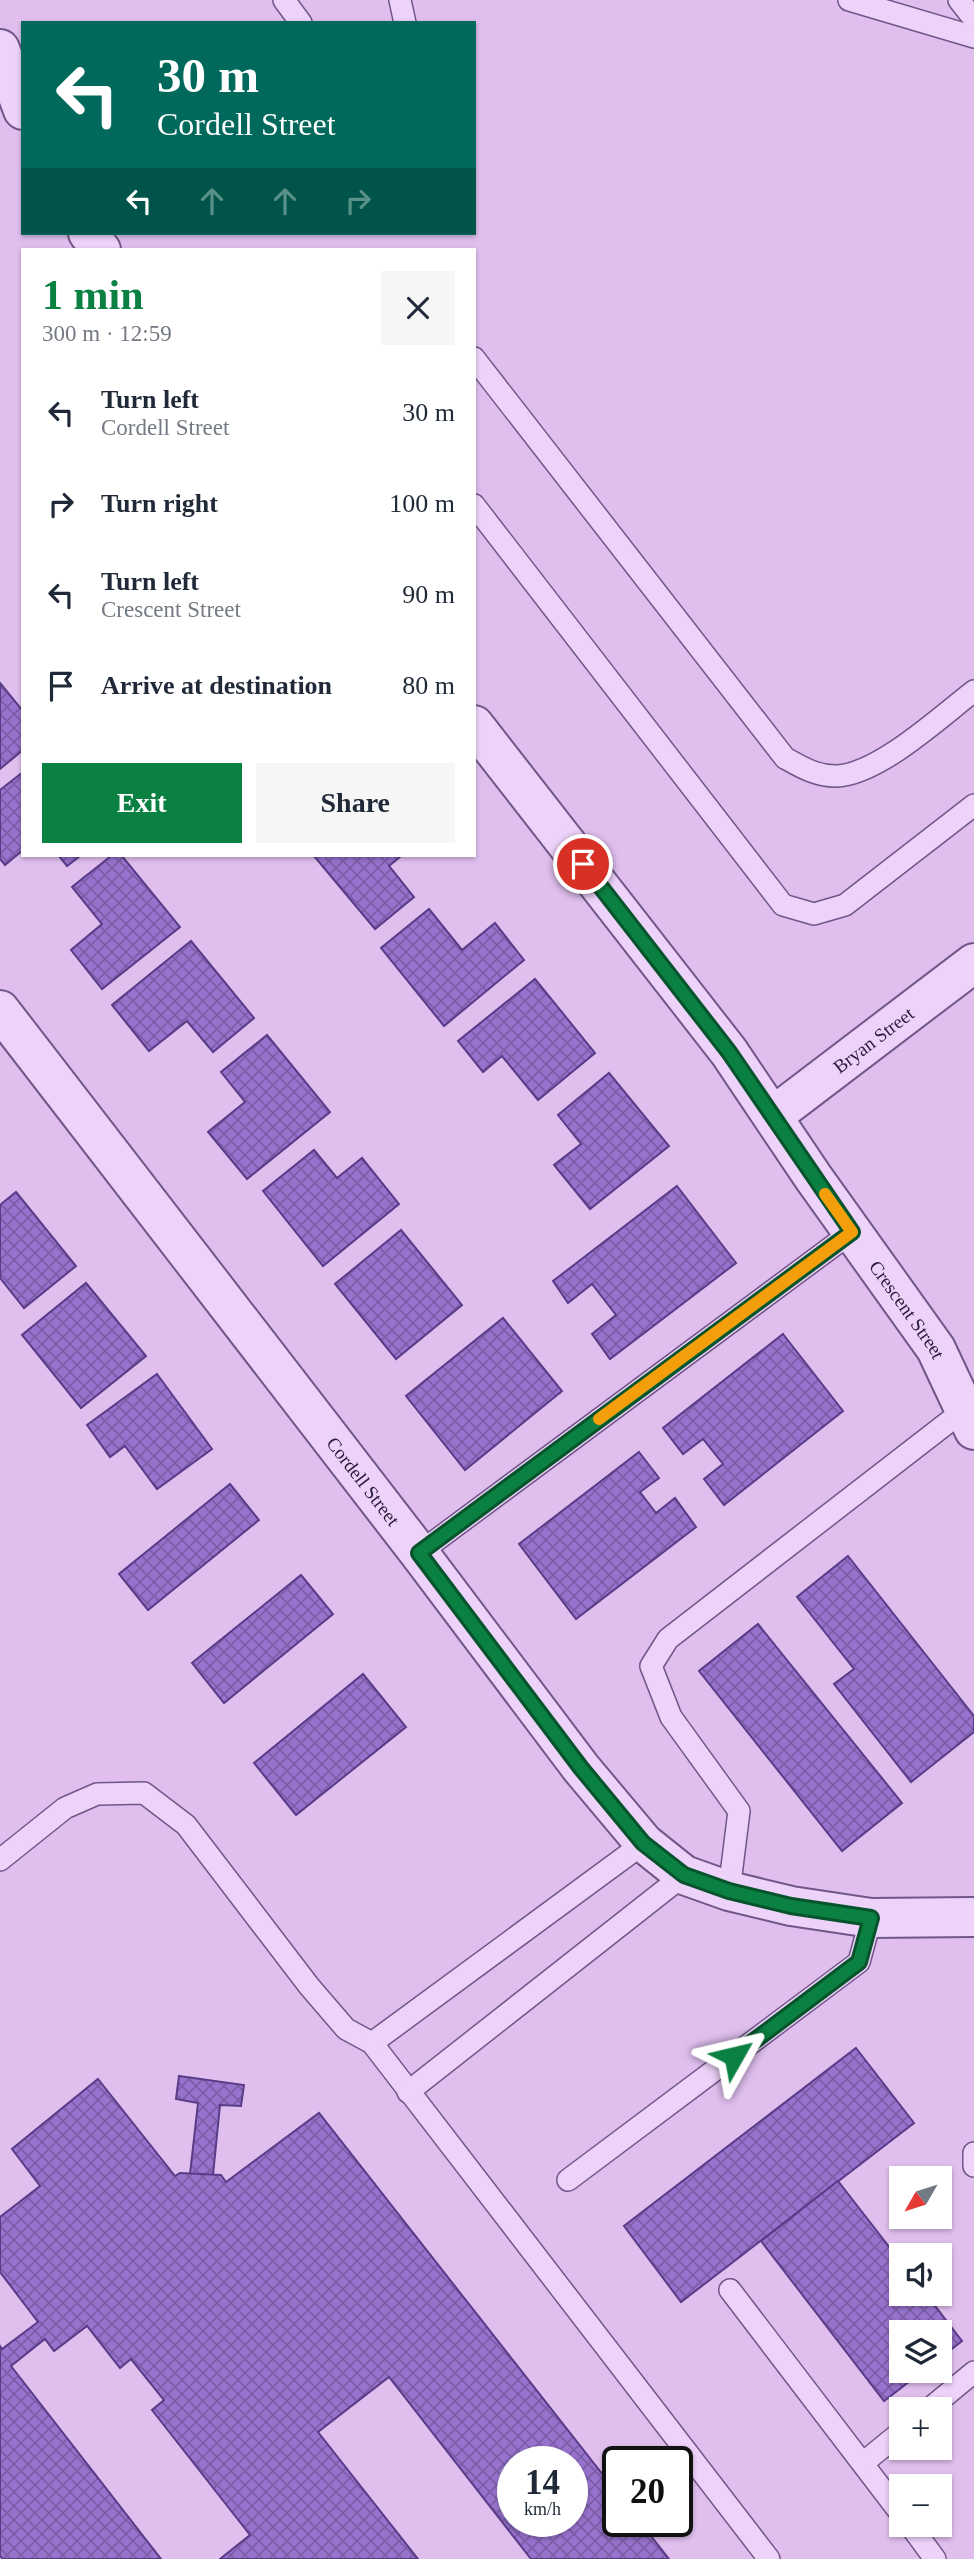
<!DOCTYPE html>
<meta charset="utf-8">
<style>
body{margin:0;font-family:Georgia,serif;background:#f6f6f7;color:#1f2937;height:100vh;display:flex;flex-direction:column;font-size:26px;white-space:nowrap}
*{box-sizing:border-box;margin:0}
p{font-size:23px;color:#747a83}
.icon{flex:none;width:38px;height:38px;fill:none;stroke:currentColor;stroke-width:2;stroke-linecap:round;stroke-linejoin:round}
.map{position:relative;flex:1;overflow:hidden}
.side{position:absolute;left:21px;top:248px;width:455px;height:609px;display:flex;flex-direction:column;background:#fff;border-radius:0px;box-shadow:0 2px 5px #0004}
.side>*{flex:none}
.hud{position:absolute;left:21px;top:21px;width:455px;height:214px;border-radius:0px;box-shadow:0 2px 5px #0004;background:#00695c;color:#fff;overflow:hidden}
.needle{width:46px;rotate:231deg}
.controls{position:absolute;left:889px;top:2166px;display:grid;gap:14px}
.controls a{display:grid;place-items:center;width:63px;height:63px;border-radius:0px;background:#fff;box-shadow:0 2px 5px #0004;font-size:35px}
.speed{position:absolute;left:497px;top:2446px;display:flex;gap:14px;font-size:35px;font-weight:700;text-align:center}
.speed>*{display:grid;place-content:center;width:91px;height:91px;border-radius:50%;background:#fff;box-shadow:0 2px 5px #0004;line-height:1}
.speed small{font-size:18px;font-weight:400}
.speed .limit{border:4px solid #111;border-radius:10px;background:#fff;color:#111}
.pin{position:absolute;display:grid;place-items:center;width:60px;height:60px;color:#fff;margin:-30px;border:4px solid #fff;border-radius:50%;box-shadow:0 2px 7px #0007}
.me{position:absolute;width:77px;margin:-38px;rotate:53deg;stroke-linejoin:round;filter:drop-shadow(0 0 5px #0008)}
.turn{display:flex;align-items:center;gap:24px;height:147px;padding:0 21px;font-size:32px}
.turn .icon{width:91px;height:91px;stroke-width:2.5}
.turn b{display:block;font-size:49px;line-height:60px}
.lanes{display:flex;align-items:center;height:66px;padding:0 21px;background:#0003;justify-content:center;gap:35px;direction:ltr}
.lanes .off{opacity:.35}
.round{display:grid;place-items:center;flex:none;width:74px;height:74px;border-radius:0px;background:#f6f6f7}
.overview{display:flex;align-items:center;justify-content:space-between;height:119px;padding:0 21px}
h1{font-size:42px;font-weight:600;line-height:52px;color:#0b8043}
.button{display:flex;gap:14px;margin-top:auto;padding:14px 21px}
.button a{flex:1;height:80px;border-radius:0px;background:#0b8043;color:#fff;font-size:28px;font-weight:600;line-height:80px;text-align:center}
.button a+a{background:#f6f6f7;color:#1f2937}
ul{padding:0;list-style:none}
li{display:flex;align-items:center;gap:21px;height:91px;padding:0 21px}
li div{flex:1}
li b{display:block;font-size:26px}
li em{font-style:normal}
.map>svg:first-child{display:block}
.building{fill:url(#building-cross-hatch);stroke:#593c87;stroke-width:2;fill-rule:evenodd}
.lines{fill:none;stroke-linecap:round;stroke-linejoin:round}
.service-casing{stroke:#705788;stroke-width:24}
.minor-casing{stroke:#705788;stroke-width:42}
.service{stroke:#edd2f9;stroke-width:21}
.minor{stroke:#edd2f9;stroke-width:38}
.route-casing{stroke:#07532c;stroke-width:18}
.route{stroke:#0b8043;stroke-width:12}
.slow{stroke:#f59e0b;stroke-width:12}
.labels{text-anchor:middle;dominant-baseline:central;stroke-width:7;stroke-linejoin:round;paint-order:stroke}
.street-label{font-size:19px;fill:#281c37;stroke:#eacef6}
</style>
<div class="map">
<svg width="974" height="2559" viewBox="0 0 974 2559">
<defs>
<pattern id="building-cross-hatch" width="8" height="8" patternUnits="userSpaceOnUse" patternTransform="scale(1.75)"><rect width="8" height="8" fill="#9873ce"/><path d="M0 0l8 8M0 8l8-8" fill="none" stroke="#7c5ea8"/></pattern>
</defs>
<rect width="100%" height="100%" fill="#e0bfef"/>
<g class="building">
<polygon points="0,683 23,711 23,750 0,769"/>
<polygon points="23,772 23,850 5,865 0,859 0,790"/>
<polygon points="59,856 80,856 67,866"/>
<polygon points="111,856 122,856 180,927 102,989 71,950 102,924 72,887"/>
<polygon points="314,856 401,856 389,866 414,897 375,929"/>
<polygon points="429,909 462,950 495,923 524,960 444,1026 381,948"/>
<polygon points="191,941 254,1018 213,1052 187,1021 149,1051 112,1005"/>
<polygon points="535,979 595,1053 538,1100 502,1056 483,1072 458,1041"/>
<polygon points="267,1035 330,1112 247,1179 208,1132 245,1102 221,1072"/>
<polygon points="609,1073 669,1146 590,1209 554,1165 581,1144 558,1115"/>
<polygon points="314,1150 337,1178 362,1158 399,1204 323,1266 263,1191"/>
<polygon points="677,1186 736,1263 610,1359 592,1334 616,1315 592,1284 568,1303 553,1281"/>
<polygon points="16,1192 76,1266 24,1308 0,1278 0,1205"/>
<polygon points="401,1230 462,1305 396,1359 335,1284"/>
<polygon points="86,1283 146,1356 81,1408 22,1335"/>
<polygon points="503,1318 562,1391 465,1470 406,1396"/>
<polygon points="783,1334 843,1411 724,1505 704,1479 723,1464 703,1439 683,1454 663,1428"/>
<polygon points="157,1374 212,1449 157,1489 125,1446 110,1457 87,1425"/>
<polygon points="639,1452 659,1478 640,1492 656,1513 675,1498 696,1527 576,1619 519,1544"/>
<polygon points="230,1484 259,1520 148,1610 119,1574"/>
<polygon points="848,1556 974,1716 974,1732 911,1782 834,1684 854,1669 797,1597"/>
<polygon points="301,1575 333,1614 224,1703 192,1663"/>
<polygon points="758,1624 902,1803 842,1851 699,1671"/>
<polygon points="363,1674 406,1727 296,1815 254,1763"/>
<polygon points="856,2048 914,2123 681,2302 624,2226"/>
<polygon points="179,2076 244,2085 241,2106 220,2105 213,2175 190,2174 198,2103 176,2099"/>
<path d="M98 2079 175 2176 180 2173 221 2175 226 2182 319 2113 618 2494V2522H640L669 2559H531L389 2377 318 2432 418 2559H220L250 2535 152 2410 164 2400 131 2359 120 2368 87 2326 54 2351 45 2339 11 2366 161 2559H3L0 2556V2346L2 2349 38 2322 0 2272V2217L40 2186 12 2149ZM513 2462H572V2522H513Z"/>
<polygon points="838,2181 901,2262 901,2294 926,2294 962,2341 940,2358 940,2333 901,2333 901,2371 923,2371 884,2401 761,2241"/>
</g>
<g class="lines">
<g class="service-casing">
<g id="service">
<polyline points="284,0 301,23"/>
<polyline points="400,0 405,23"/>
<polyline points="849,0 974,37"/>
<polyline points="959,0 974,19"/>
<path d="M474 358 785 758C801 767 816 776 836 776 878 775 940 717 974 691"/>
<polyline points="474,505 783,905 814,914 845,905 974,805"/>
<polyline points="419,1553 852,1232"/>
<polyline points="0,1860 65,1808 97,1794 144,1793 186,1825 309,1986 346,2029 372,2043 769,2559"/>
<polyline points="729,1891 739,1811 671,1717 651,1666 668,1639 964,1410"/>
<polyline points="372,2043 644,1843"/>
<polyline points="408,2092 684,1875"/>
<polyline points="974,2153 974,2166"/>
<polyline points="568,2180 859,1962 871,1918"/>
<polyline points="730,2290 901,2514"/>
<polyline points="928,2410 974,2372"/>
<polyline points="863,2463 901,2432"/>
<polyline points="910,2525 935,2559"/>
</g>
</g>
<g class="minor-casing">
<g id="minor">
<polyline points="0,49 23,110"/>
<polyline points="88,233 101,250"/>
<path id="s1" d="M474 725 729 1052 813 1177 936 1349 974 1430"/>
<path id="s2" d="M0 1010 419 1553 581 1768 644 1843 684 1875 729 1891 791 1906 871 1918 974 1917"/>
<path id="s3" d="M773 1116 974 963"/>
</g>
</g>
<use href="#service" class="service"/>
<use href="#minor" class="minor"/>
</g>
<g class="lines">
<g class="route-casing">
<polyline id="route" points="583,864 729,1052 852,1232 419,1553 581,1768 643,1843 684,1875 729,1891 791,1906 871,1918 859,1962 734,2056"/>
</g>
<use href="#route" class="route"/>
<polyline class="slow" points="599,1419 852,1232 825,1194"/>
</g>
<g class="labels">
<g class="street-label">
<text stroke="none"><textPath href="#s3" startOffset="126">Bryan Street</textPath></text>
<text stroke="none"><textPath href="#s1" startOffset="728">Crescent Street</textPath></text>
<text stroke="none"><textPath href="#s2" startOffset="595">Cordell Street</textPath></text>
</g>
</g>
</svg>
<div class="controls">
<a><svg class="needle" viewBox="-14 -14 28 28"><path d="M0-13l5 13h-10z" fill="#e53935"/><path d="M0 13l5-13h-10z" fill="#747a83"/></svg></a>
<a><svg class="icon" aria-label="sound" viewBox="0 0 24 24"><path d="M4 9h4l5-4v14l-5-4H4zM17 9q2 3 0 6"/></svg></a>
<a><svg class="icon" aria-label="layers" viewBox="0 0 24 24"><path d="M12 4l9 5-9 5-9-5zM3 14l9 5 9-5"/></svg></a>
<a>+</a>
<a>−</a>
</div>
<div class="speed"><div>14<small>km/h</small></div><div class="limit">20</div></div>
<div class="pin" style="left:583px;top:864px;background:#d93025"><svg class="icon" aria-label="arrive" viewBox="0 0 24 24"><path d="M6 21V4h12l-3 4 3 4H6"/></svg></div>
<svg class="me" style="left:734px;top:2056px" viewBox="-20 -20 40 40"><path d="M0-17L14 15 0 8-14 15z" fill="#0b8043" stroke="#fff" stroke-width="4"/></svg>
<div class="hud">
<div class="turn"><svg class="icon" aria-label="left" viewBox="0 0 24 24"><path d="M17 20v-9H6M10 6l-5 5 5 5"/></svg><div><b>30 m</b>Cordell Street</div></div>
<div class="lanes"><svg class="icon" aria-label="left" viewBox="0 0 24 24"><path d="M17 20v-9H6M10 6l-5 5 5 5"/></svg><svg class="icon off" aria-label="ahead" viewBox="0 0 24 24"><path d="M12 20V5M6 11l6-6 6 6"/></svg><svg class="icon off" aria-label="ahead" viewBox="0 0 24 24"><path d="M12 20V5M6 11l6-6 6 6"/></svg><svg class="icon off" aria-label="right" viewBox="0 0 24 24"><path d="M7 20v-9h11M14 6l5 5-5 5"/></svg></div>
</div>
<section class="side">
<div class="overview"><div><h1>1 min</h1><p>300 m · 12:59</p></div><a class="round"><svg class="icon" aria-label="close" viewBox="0 0 24 24"><path d="M6 6l12 12M18 6L6 18"/></svg></a></div>
<ul>
<li><svg class="icon" aria-label="left" viewBox="0 0 24 24"><path d="M17 20v-9H6M10 6l-5 5 5 5"/></svg><div><b>Turn left</b><p>Cordell Street</p></div><em>30 m</em></li>
<li><svg class="icon" aria-label="right" viewBox="0 0 24 24"><path d="M7 20v-9h11M14 6l5 5-5 5"/></svg><div><b>Turn right</b></div><em>100 m</em></li>
<li><svg class="icon" aria-label="left" viewBox="0 0 24 24"><path d="M17 20v-9H6M10 6l-5 5 5 5"/></svg><div><b>Turn left</b><p>Crescent Street</p></div><em>90 m</em></li>
<li><svg class="icon" aria-label="arrive" viewBox="0 0 24 24"><path d="M6 21V4h12l-3 4 3 4H6"/></svg><div><b>Arrive at destination</b></div><em>80 m</em></li>
</ul>
<div class="button"><a>Exit</a><a>Share</a></div>
</section>
</div>
